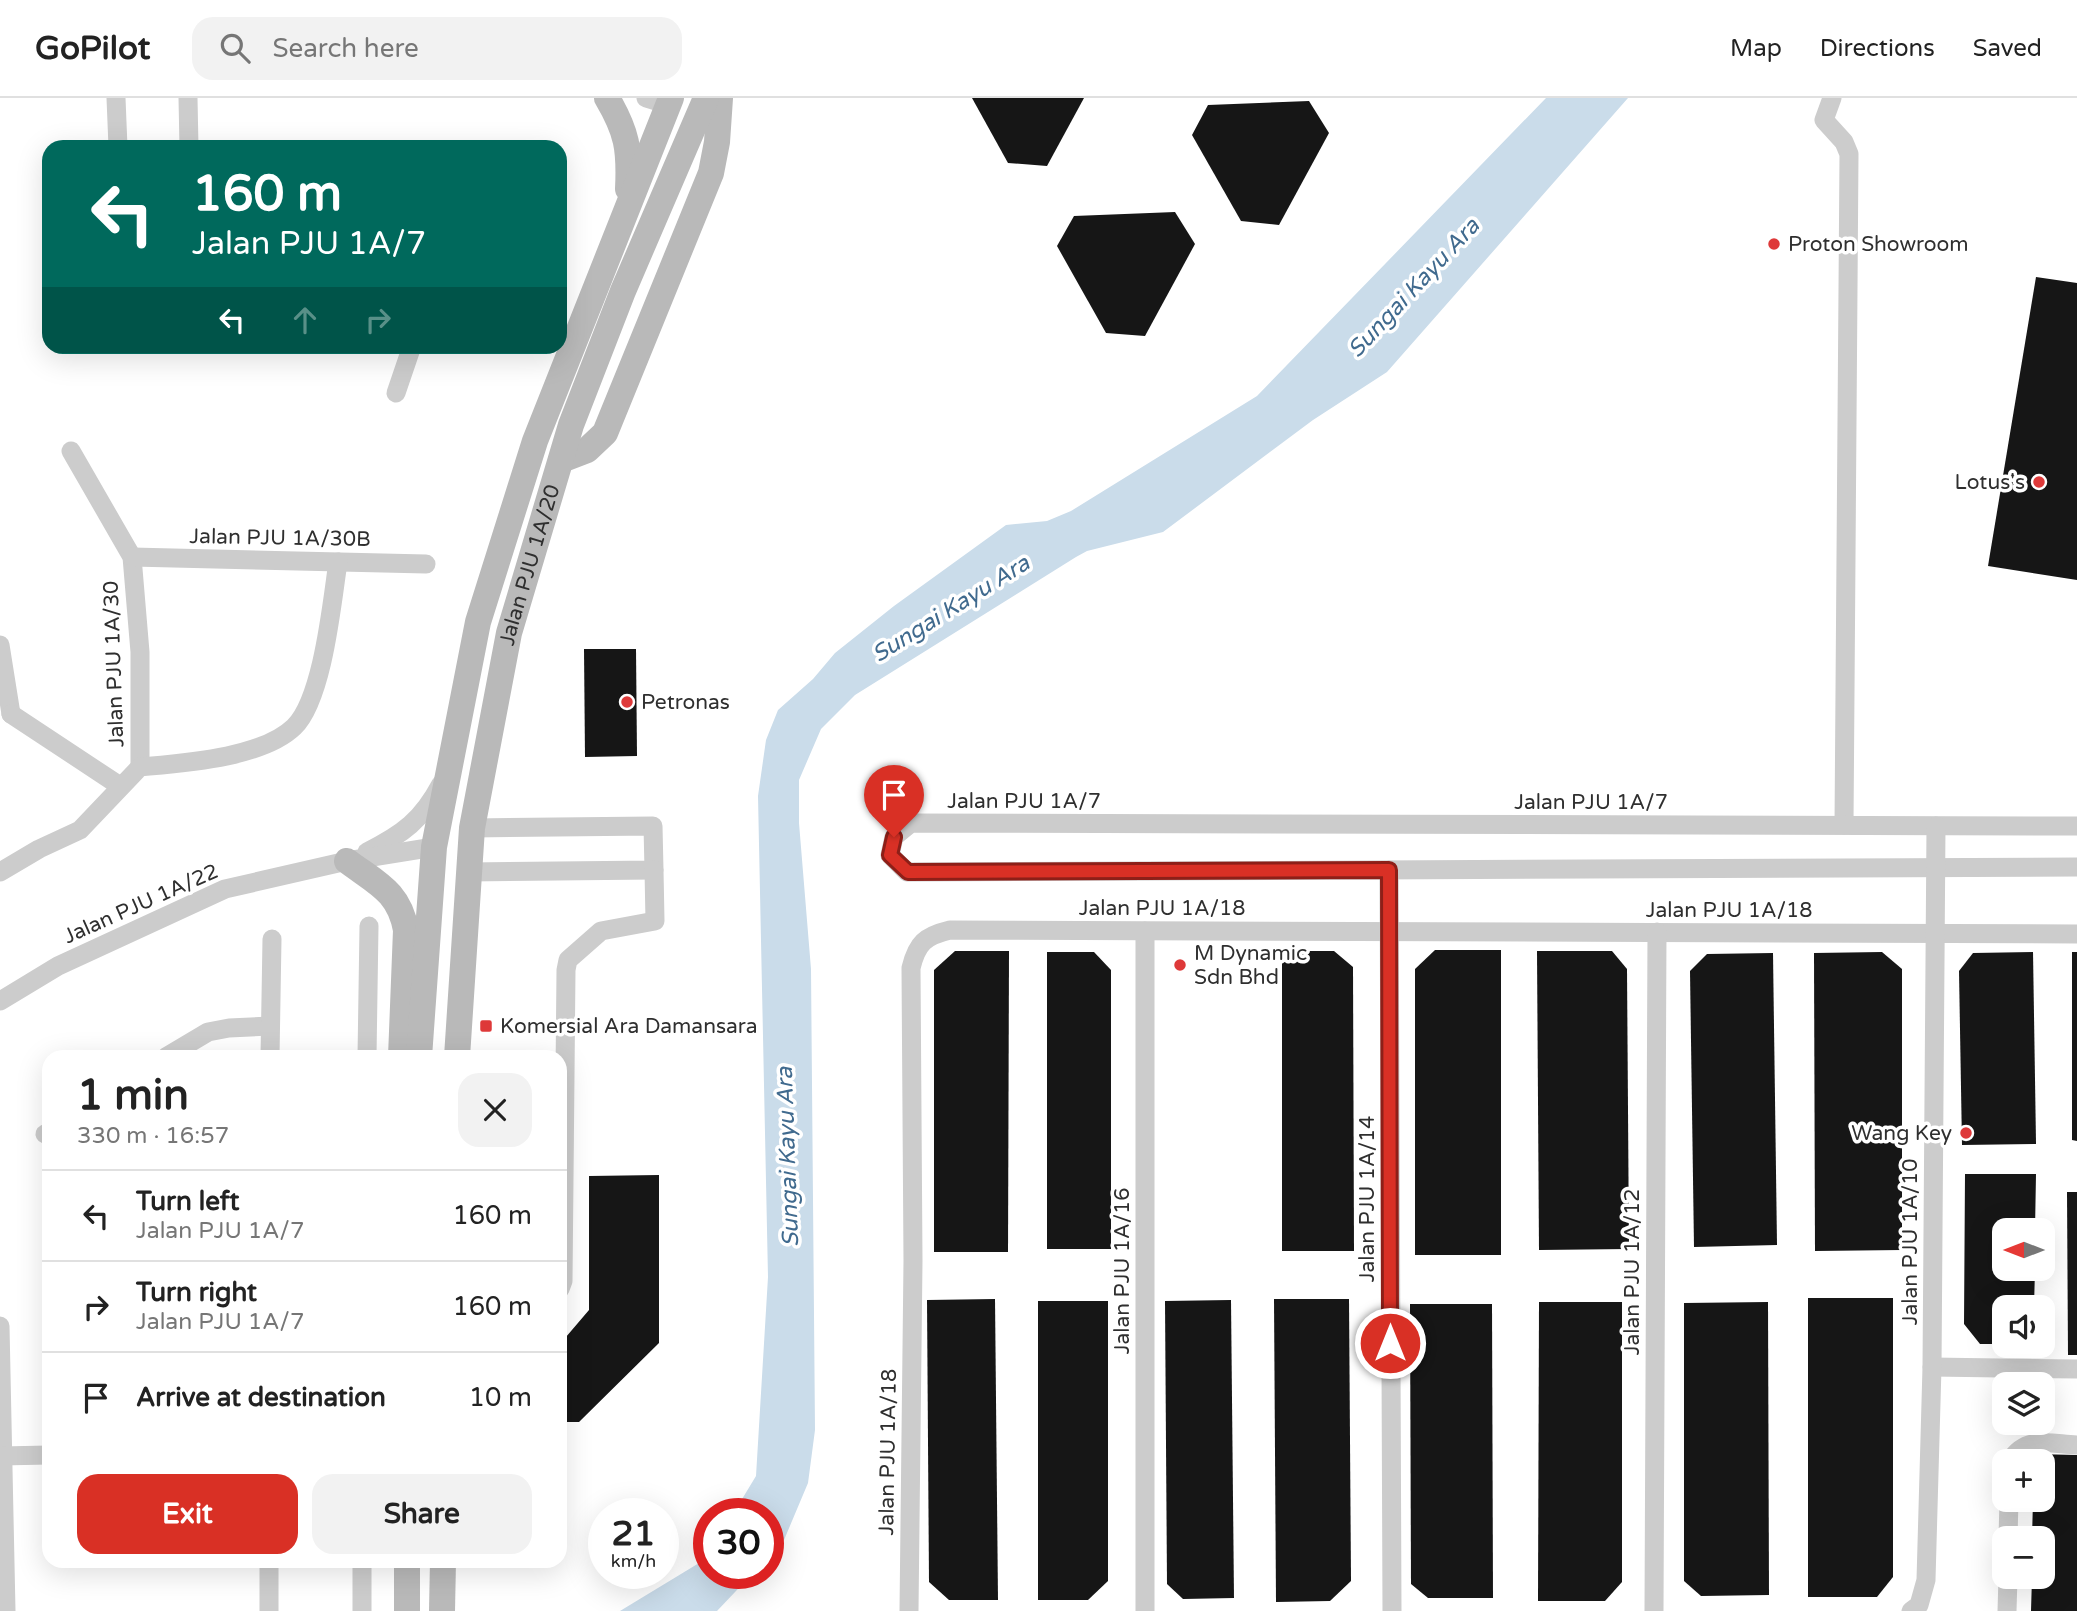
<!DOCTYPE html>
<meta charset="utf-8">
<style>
body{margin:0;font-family:"Varela Round",sans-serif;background:#f2f2f2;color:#222;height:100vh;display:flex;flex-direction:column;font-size:26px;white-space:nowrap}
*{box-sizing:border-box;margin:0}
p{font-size:23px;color:#767676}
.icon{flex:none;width:38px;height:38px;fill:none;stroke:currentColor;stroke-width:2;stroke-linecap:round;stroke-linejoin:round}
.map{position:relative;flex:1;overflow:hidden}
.panel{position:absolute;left:42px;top:952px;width:525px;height:518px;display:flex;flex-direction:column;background:#fff;border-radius:21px;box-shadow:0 7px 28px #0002}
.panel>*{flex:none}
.banner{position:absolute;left:42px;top:42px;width:525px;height:214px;border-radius:21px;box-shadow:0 7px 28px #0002;background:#00695c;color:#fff;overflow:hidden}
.needle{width:46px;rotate:270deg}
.controls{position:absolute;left:1992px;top:1120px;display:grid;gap:14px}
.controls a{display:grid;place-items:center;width:63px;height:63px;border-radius:14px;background:#fff;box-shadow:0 7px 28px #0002;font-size:35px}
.speed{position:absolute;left:588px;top:1400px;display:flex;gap:14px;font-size:35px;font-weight:700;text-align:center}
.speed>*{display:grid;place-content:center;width:91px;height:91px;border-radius:50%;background:#fff;box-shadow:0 7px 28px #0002;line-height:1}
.speed small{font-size:18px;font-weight:400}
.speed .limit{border:10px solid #d22;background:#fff;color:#111}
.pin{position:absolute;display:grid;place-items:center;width:60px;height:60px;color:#fff;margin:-72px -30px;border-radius:50% 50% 50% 0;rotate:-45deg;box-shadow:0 0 7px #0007}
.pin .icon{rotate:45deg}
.me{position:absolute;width:77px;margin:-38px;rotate:0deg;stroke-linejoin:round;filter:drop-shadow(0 0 5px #0008)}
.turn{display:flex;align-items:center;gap:24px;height:147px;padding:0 35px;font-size:32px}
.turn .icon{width:91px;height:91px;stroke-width:2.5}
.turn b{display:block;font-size:49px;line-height:60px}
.lanes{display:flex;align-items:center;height:66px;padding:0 35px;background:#0003;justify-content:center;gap:35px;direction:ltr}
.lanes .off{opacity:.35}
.round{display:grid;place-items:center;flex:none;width:74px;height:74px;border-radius:21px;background:#f2f2f2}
.summary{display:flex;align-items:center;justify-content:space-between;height:119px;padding:0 35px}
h1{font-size:42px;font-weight:700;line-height:52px}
.cta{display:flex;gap:14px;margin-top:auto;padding:14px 35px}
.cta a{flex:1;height:80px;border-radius:21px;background:#d93025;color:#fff;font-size:28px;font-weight:700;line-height:80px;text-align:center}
.cta a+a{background:#f2f2f2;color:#222}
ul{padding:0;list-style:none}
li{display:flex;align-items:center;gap:21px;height:91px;padding:0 35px;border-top:2px solid #e0e0e0}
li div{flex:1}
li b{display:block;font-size:26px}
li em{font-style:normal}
header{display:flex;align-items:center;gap:42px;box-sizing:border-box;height:98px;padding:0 35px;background:#fff;border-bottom:2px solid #e0e0e0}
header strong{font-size:33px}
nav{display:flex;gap:38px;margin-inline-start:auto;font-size:24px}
.search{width:490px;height:63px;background:#f2f2f2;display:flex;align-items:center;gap:18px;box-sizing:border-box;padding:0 24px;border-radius:21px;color:#767676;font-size:26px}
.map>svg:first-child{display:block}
.water{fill:#cadcea}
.building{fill:#161616}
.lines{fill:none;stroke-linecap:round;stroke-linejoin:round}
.street{stroke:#ccc;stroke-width:19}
.secondary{stroke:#b9b9b9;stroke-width:26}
.route-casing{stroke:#8d1f18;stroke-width:18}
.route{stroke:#d93025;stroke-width:12}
.poi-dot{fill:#de3939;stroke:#fff;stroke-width:2.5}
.labels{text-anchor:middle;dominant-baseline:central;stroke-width:7;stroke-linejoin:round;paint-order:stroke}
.poi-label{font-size:21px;fill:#2f2f2f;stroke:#fff;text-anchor:start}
.street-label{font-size:21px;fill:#2f2f2f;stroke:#fff}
.water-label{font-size:23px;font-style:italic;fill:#406a8e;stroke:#fff}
</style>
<header>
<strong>GoPilot</strong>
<div class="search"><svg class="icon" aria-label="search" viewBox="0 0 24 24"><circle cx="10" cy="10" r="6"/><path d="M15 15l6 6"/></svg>Search here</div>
<nav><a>Map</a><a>Directions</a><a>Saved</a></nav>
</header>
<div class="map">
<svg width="2077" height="1513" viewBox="0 0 2077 1513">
<rect width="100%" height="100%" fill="#fff"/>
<g class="water">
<polygon points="1546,0 1628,0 1387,274 1313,322 1163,434 1087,453 1076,459 855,597 821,631 799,682 799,725 811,871 815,1332 808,1385 784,1442 768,1459 768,1416 733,1416 756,1378 768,1179 758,698 766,642 778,612 813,581 835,555 894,508 1006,427 1047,423 1071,413 1257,298"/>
<polygon points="709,1459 709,1475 753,1475 717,1513 620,1513"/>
</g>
<g class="building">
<polygon points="972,0 1084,0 1047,68 1008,65"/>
<polygon points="1309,3 1329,35 1279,127 1241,123 1192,37 1208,7"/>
<polygon points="1175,114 1195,146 1145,238 1106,235 1057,148 1074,118"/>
<polygon points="2036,179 2077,185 2077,482 1988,468"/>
<polygon points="584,551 636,551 637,658 585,659"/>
<polygon points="1435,852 1501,852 1501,1157 1415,1157 1415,871"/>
<polygon points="955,853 1009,853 1008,1154 934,1154 934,872"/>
<polygon points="1282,853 1334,853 1353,869 1354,1153 1282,1153"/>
<polygon points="1537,853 1612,853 1627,871 1629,1151 1539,1152"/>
<polygon points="1047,854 1094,854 1111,872 1111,1151 1047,1151"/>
<polygon points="1882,854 1902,871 1902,1152 1815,1153 1814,855"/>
<polygon points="2033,854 2036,1046 1962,1047 1959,873 1973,855"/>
<polygon points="2072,854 2077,854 2077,1043 2072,1042"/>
<polygon points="1773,855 1777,1147 1694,1149 1690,873 1707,856"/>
<polygon points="1965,1076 2036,1076 2035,1132 2004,1132 2004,1171 2035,1171 2034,1209 2004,1209 2004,1246 1980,1246 1964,1226"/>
<polygon points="659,1077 659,1245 579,1324 560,1324 560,1246 589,1212 589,1078"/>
<polygon points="2067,1094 2077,1094 2077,1257 2068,1257"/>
<polygon points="1808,1200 1893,1200 1893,1479 1877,1499 1808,1499"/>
<polygon points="995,1201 998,1502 949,1502 929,1484 927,1202"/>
<polygon points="1274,1201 1349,1201 1351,1483 1330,1503 1276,1504"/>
<polygon points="1231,1202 1234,1500 1183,1501 1167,1486 1165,1203"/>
<polygon points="1038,1203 1108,1203 1108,1483 1088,1502 1038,1502"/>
<polygon points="1539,1204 1622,1204 1622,1484 1605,1503 1538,1503"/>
<polygon points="1768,1204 1769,1497 1701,1498 1684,1483 1684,1205"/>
<polygon points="1410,1206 1492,1206 1493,1500 1428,1500 1411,1486"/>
<polygon points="2034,1356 2077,1357 2077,1513 2031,1513 2032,1479 2042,1479 2042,1440 2032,1440 2033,1402 2042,1402 2042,1363 2034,1363"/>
</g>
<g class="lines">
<g class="street">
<polyline points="116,0 118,49"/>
<polyline points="188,0 189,49"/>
<polyline points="646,0 669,7"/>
<polyline points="1832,0 1824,22 1844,44 1849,56 1844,727"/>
<polyline points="396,295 412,248"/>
<polyline points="71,353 132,459 140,554 140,669"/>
<polyline points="132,459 426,466"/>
<polyline points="0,547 11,616"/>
<polyline points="11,616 120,688"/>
<polyline points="2077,728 911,725 894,739 890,757 907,774 2077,769"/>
<path d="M367 754C403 736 422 722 441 686"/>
<polyline points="1389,772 1392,1513"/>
<path d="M0 774 39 751 80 732 140 669C183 665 262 660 294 629 323 601 332 504 338 464"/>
<polyline points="468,774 654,772 653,728 472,730"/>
<polyline points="1145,833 1145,1513"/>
<polyline points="0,903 58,868 225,791 347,763 434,749"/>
<polyline points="166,959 208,934 229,930 270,928"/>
<polyline points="270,959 272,841"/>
<polyline points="367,959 369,828"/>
<polyline points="45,1036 49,1034"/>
<polyline points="560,1191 563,1183 566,872 568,862 601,833 655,823 654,772"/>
<polyline points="0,1228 6,1513"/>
<polyline points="1932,1269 2077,1271"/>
<polyline points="0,1358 49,1357"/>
<path d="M2010 1363C2026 1337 2050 1346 2077 1347"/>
<polyline points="2008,1440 2009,1402"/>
<polyline points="269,1463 269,1513"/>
<polyline points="362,1513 362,1463"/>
<path d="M909 1513 913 1163 911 870C917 845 925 838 950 832L2077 836"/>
<polyline points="1654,1513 1657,834"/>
<polyline points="1911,1513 1919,1507 1926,1482 1932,1269 1936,728"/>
<polyline points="2007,1513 2008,1479"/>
</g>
<g class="secondary">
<path d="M607 0C627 34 630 51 628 91"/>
<polyline points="561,362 587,352 605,335 711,75 717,44 720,0"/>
<path d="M347 763C376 785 399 793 406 832L401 959"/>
<polyline points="419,959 434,749 478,524 535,343 671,0"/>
<path id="s1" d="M457 959 472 730 509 535 571 327 623 193 706 0"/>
<polyline points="407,1513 407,1463"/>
<polyline points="442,1513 443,1463"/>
</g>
</g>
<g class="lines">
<g class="route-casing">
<polyline id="route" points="894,739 890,757 908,774 1389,772 1390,1245"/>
</g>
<use href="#route" class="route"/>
</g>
<g class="poi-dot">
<circle cx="1774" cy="146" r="7"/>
<circle cx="2039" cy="384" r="7"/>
<circle cx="627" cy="604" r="7"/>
<circle cx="1180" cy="867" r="7"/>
<rect x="479" y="921" width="14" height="14" rx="3.5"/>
<circle cx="1966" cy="1035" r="7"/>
</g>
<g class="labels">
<g class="poi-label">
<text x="1788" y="146">Proton Showroom</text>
<text x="2025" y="384" text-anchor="end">Lotus's</text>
<text x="641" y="604">Petronas</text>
<text x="1194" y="855">M Dynamic<tspan x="1194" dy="24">Sdn Bhd</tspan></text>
<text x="500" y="928">Komersial Ara Damansara</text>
<text x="1952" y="1035" text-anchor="end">Wang Key</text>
</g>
<g class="street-label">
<text transform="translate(280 440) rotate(1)">Jalan PJU 1A/30B</text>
<text stroke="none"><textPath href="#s1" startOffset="499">Jalan PJU 1A/20</textPath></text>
<text transform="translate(114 566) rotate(-92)">Jalan PJU 1A/30</text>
<text x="1024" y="703">Jalan PJU 1A/7</text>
<text x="1591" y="704">Jalan PJU 1A/7</text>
<text transform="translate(141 806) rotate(-24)">Jalan PJU 1A/22</text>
<text x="1162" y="810">Jalan PJU 1A/18</text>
<text x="1729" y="812">Jalan PJU 1A/18</text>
<text transform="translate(1367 1101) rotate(-90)">Jalan PJU 1A/14</text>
<text transform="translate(1910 1144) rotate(-90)">Jalan PJU 1A/10</text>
<text transform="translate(1122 1173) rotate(-90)">Jalan PJU 1A/16</text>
<text transform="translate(1632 1174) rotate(-90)">Jalan PJU 1A/12</text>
<text transform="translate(888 1354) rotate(-89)">Jalan PJU 1A/18</text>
</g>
<g class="water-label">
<text transform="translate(1414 190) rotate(-47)">Sungai Kayu Ara</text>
<text transform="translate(951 511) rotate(-32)">Sungai Kayu Ara</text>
<text transform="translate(788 1059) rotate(-92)">Sungai Kayu Ara</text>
</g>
</g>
</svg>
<div class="controls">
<a><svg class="needle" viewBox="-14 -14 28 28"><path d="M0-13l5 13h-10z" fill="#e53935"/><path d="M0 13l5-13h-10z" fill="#767676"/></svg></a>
<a><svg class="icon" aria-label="sound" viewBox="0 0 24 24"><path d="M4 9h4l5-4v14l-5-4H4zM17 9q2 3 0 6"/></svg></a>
<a><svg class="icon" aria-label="layers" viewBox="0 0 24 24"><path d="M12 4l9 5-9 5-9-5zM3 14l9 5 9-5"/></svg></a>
<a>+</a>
<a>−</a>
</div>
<div class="speed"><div>21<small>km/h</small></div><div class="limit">30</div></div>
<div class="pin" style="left:894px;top:739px;background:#d93025"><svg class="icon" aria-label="arrive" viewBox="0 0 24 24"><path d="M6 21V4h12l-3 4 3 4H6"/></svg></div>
<svg class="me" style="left:1390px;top:1245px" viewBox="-20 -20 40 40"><circle r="17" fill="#d93025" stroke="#fff" stroke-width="3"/><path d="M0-11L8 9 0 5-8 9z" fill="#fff"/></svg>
<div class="banner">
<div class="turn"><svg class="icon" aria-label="left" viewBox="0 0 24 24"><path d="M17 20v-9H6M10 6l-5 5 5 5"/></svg><div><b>160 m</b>Jalan PJU 1A/7</div></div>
<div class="lanes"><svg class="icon" aria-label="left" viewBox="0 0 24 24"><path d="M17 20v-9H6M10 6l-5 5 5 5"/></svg><svg class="icon off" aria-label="ahead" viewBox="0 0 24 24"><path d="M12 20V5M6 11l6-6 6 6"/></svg><svg class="icon off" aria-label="right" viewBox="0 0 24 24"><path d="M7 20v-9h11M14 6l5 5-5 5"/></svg></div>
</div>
<section class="panel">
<div class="summary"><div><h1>1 min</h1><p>330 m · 16:57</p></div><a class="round"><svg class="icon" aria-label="close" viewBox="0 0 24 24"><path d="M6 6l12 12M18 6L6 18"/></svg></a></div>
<ul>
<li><svg class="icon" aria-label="left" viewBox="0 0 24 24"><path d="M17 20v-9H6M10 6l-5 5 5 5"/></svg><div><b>Turn left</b><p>Jalan PJU 1A/7</p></div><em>160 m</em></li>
<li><svg class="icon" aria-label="right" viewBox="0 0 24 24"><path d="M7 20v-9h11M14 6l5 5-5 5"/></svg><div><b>Turn right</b><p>Jalan PJU 1A/7</p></div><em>160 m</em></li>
<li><svg class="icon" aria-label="arrive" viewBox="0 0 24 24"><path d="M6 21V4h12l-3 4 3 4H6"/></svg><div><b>Arrive at destination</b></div><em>10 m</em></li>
</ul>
<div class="cta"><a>Exit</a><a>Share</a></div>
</section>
</div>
